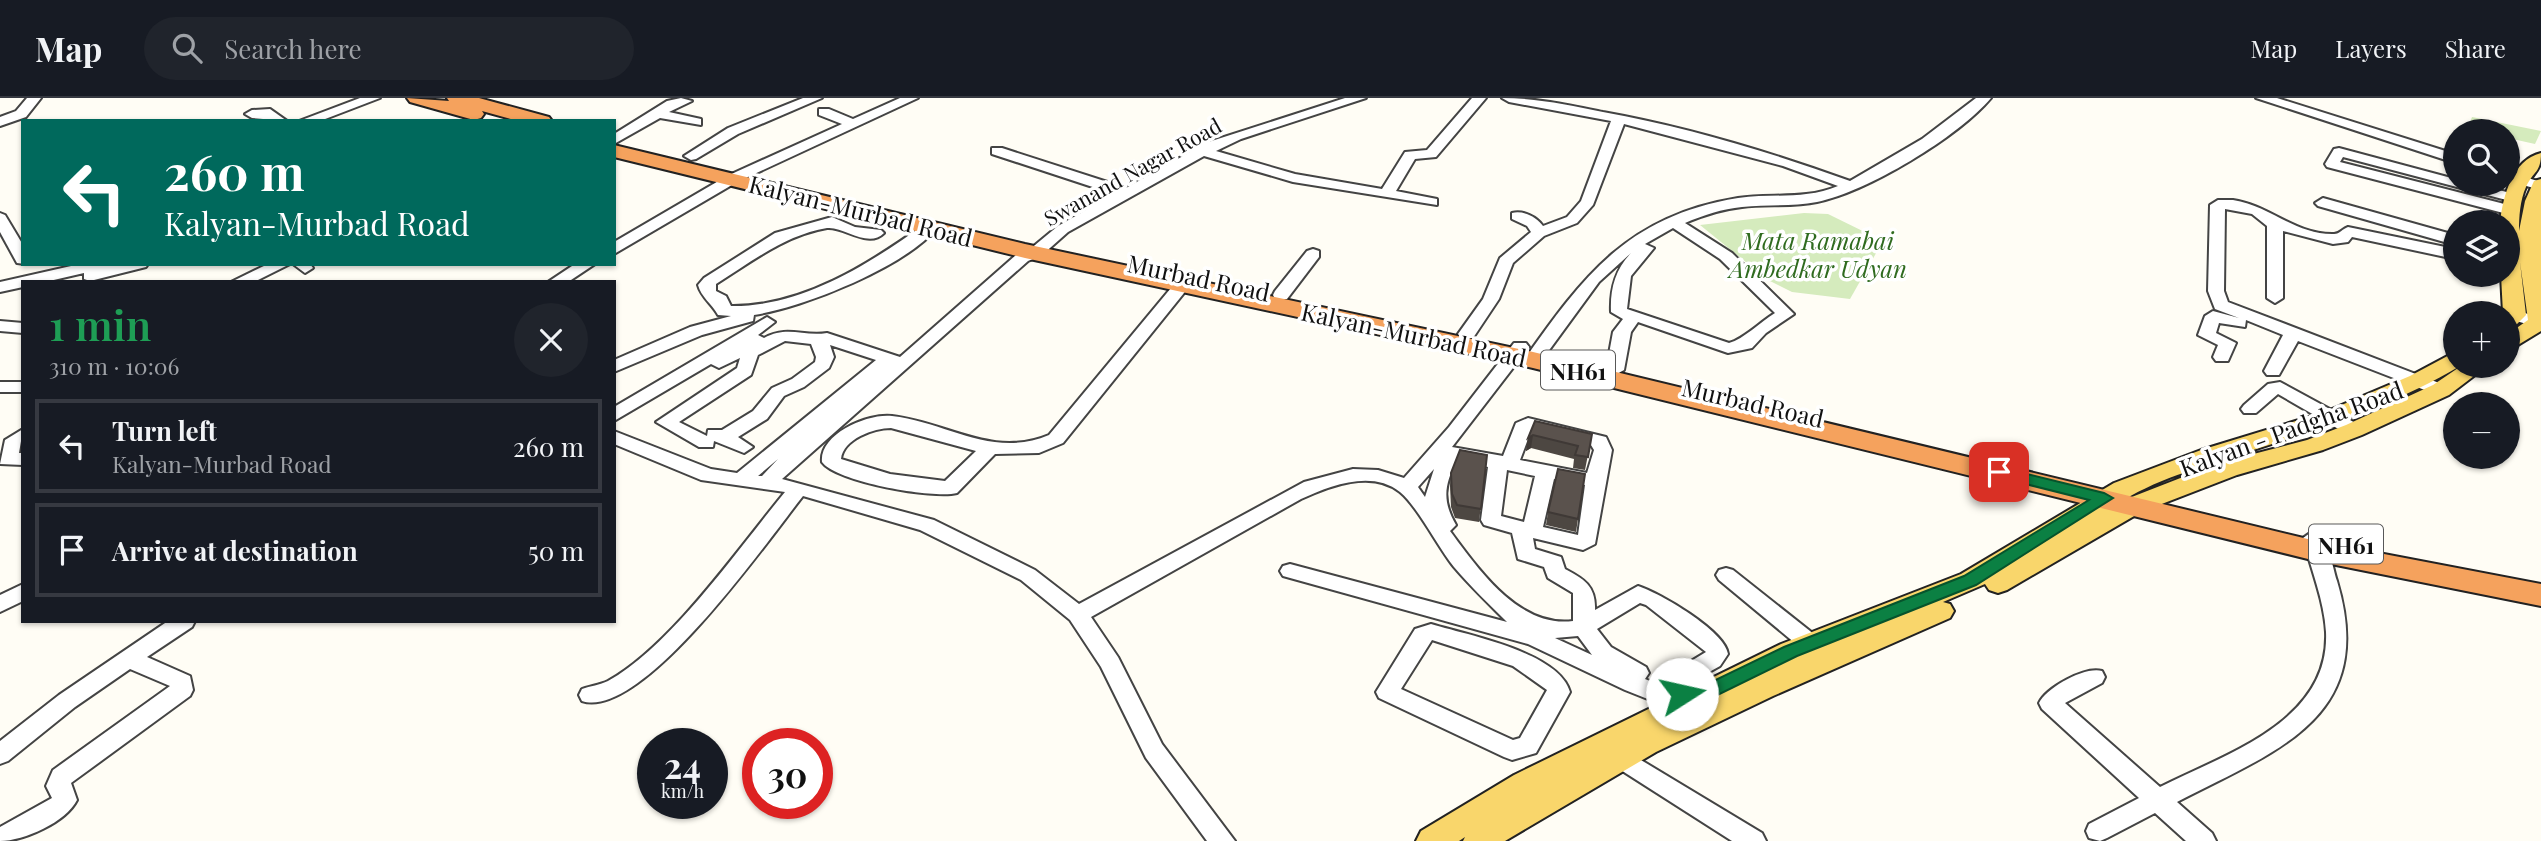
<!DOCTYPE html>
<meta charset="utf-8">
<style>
body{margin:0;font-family:"Playfair Display",serif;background:#20242c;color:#f1f3f6;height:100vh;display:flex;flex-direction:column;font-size:26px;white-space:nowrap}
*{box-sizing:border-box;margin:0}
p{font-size:23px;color:#9ea1a6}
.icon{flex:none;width:38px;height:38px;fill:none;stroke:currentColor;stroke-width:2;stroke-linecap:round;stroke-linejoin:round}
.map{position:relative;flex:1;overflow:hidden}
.side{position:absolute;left:21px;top:182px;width:595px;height:343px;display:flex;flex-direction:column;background:#171b24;border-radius:0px;box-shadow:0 2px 5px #0004}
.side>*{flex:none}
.banner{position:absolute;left:21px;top:21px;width:595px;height:147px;border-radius:0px;box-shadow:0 2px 5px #0004;background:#00695c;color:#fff;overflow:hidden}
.fabs{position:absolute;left:2443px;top:21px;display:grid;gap:14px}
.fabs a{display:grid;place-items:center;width:77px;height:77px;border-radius:50%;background:#171b24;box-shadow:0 2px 5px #0004;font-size:35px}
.speed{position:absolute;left:637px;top:630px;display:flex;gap:14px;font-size:35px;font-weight:700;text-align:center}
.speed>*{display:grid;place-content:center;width:91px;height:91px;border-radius:50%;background:#171b24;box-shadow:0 2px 5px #0004;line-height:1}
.speed small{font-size:18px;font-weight:400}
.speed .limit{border:10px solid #d22;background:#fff;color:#111}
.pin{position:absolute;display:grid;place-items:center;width:60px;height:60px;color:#fff;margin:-30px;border-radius:14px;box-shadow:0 4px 10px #0006}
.me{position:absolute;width:77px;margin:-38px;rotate:80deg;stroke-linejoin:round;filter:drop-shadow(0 0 5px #0008)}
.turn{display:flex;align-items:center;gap:24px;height:147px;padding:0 28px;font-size:32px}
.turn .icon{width:91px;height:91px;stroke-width:2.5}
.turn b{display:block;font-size:49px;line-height:60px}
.round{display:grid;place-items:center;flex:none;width:74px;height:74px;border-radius:37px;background:#20242c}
.head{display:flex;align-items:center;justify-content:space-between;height:119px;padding:0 28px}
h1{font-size:42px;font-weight:600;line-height:52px;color:#1e9e55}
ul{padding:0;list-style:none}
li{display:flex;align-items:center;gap:21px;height:94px;margin:0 14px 10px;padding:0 14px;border:4px solid #363941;border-radius:0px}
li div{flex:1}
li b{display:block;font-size:26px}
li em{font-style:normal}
header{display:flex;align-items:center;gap:42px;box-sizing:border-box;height:98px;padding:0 35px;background:#171b24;border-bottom:2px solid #363941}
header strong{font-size:33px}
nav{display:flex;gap:38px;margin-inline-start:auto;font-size:24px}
.search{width:490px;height:63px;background:#20242c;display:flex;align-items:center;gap:18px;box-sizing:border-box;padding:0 24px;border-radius:38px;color:#9ea1a6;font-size:26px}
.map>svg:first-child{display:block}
.green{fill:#d5ebbd}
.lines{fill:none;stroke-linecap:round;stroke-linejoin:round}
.minor-casing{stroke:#444;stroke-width:4}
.major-casing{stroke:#222;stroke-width:4}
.highway-casing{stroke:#222;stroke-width:4}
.minor{fill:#fff;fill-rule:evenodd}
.major{fill:#f9d66b;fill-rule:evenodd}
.highway{fill:#f5a25d;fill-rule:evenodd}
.wall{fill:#4d4742}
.shaded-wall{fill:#3f3936}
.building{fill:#5a524d;stroke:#3f3936;stroke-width:2}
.route{fill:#0b8043;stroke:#07532c;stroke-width:2}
.labels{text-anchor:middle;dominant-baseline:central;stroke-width:7;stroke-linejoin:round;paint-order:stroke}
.far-street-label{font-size:21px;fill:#111;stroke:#fff}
.shield{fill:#fff;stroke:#585858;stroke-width:2}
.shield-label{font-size:23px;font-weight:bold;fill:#111}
.street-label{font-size:24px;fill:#111;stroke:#fff}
.park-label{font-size:24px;font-style:italic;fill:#2f6b1f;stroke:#fff}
</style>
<header>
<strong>Map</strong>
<div class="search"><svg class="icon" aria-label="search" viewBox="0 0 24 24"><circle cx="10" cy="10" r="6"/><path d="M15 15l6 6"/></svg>Search here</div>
<nav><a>Map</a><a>Layers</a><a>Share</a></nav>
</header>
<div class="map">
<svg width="2541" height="743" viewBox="0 0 2541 743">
<rect width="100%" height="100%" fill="#fffdf5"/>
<g class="green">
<polygon points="2472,19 2541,33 2535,46 2508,40 2508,33 2468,30"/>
<polygon points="1804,115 1828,116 1883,143 1850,201 1792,194 1768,182 1700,127"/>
</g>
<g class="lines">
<g class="minor-casing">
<g id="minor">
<polygon points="27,0 41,0 26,19 0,28 0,19 16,13"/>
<polygon points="360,0 380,0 320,23 299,23"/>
<polygon points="681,0 692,3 669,14 701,21 701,27 660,20 614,46 614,36 667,3"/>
<polygon points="803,0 822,0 738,36 696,61 691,62 684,58 728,30"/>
<polygon points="900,0 918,0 737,84 614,156 614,144 727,78 842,26 819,17 819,11 829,11 853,21"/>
<path d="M1345 0H1366L1241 41 1216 53 1295 76 1382 91 1405 54 1427 52 1472 0H1486L1436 59 1415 61 1396 93 1437 101V107L1293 84 1204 58 1068 134 1041 158 1028 163 782 381 934 422 1035 472 1079 506 1304 384 1353 371 1378 372 1404 380 1449 329 1514 245H1526L1529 249 1526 253 1452 349 1503 358 1516 325 1528 320 1606 339 1612 352 1595 446 1583 452 1533 440 1535 451 1561 459 1565 471C1584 481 1596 488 1595 512L1638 488C1660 495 1725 533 1728 556L1720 568 1675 593 1701 604 1705 610 1701 616 1693 619 1625 592 1528 546 1283 478 1280 473 1283 468 1290 466 1507 524C1489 506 1470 488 1454 469 1438 449 1418 409 1400 394 1372 371 1329 388 1301 401L1091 519 1118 559 1162 646 1235 743H1207L1146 660 1101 569 1070 522 1021 482 920 432 803 398C768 442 642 623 582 603L579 597 582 591C590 588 600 587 608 583 671 548 738 451 785 394L701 382 614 346V333L711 371 737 375 876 262 830 247 834 259 829 270 804 289 784 298 767 321 738 339 753 349 744 355 714 343 713 349H699L656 324 737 270 740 260 719 270 711 266 614 323V309L767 219 775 224 758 237 764 240C788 227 803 239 827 235L900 259 1016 157 1029 152 1058 128 1114 96 992 56V50H1002L1126 90 1192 53 1193 49ZM785 243 811 246 816 259 815 264 792 281 772 290 753 313 722 332H708L707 338 679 324 751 277 758 257ZM1531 333 1591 347 1594 352 1587 375 1520 362ZM778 361 762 378H758ZM1457 362 1488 369 1481 422 1484 427 1512 435 1518 461 1544 469 1548 480 1573 495V523C1519 530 1479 472 1450 433L1456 427C1442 403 1444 387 1457 362ZM1434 371 1425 399 1418 389ZM1507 372 1535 378 1524 424 1501 418ZM1554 381 1585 387 1578 437 1543 429ZM1640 505 1646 507 1706 554 1655 585 1645 581 1649 575 1646 569 1611 549 1597 531ZM1578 538 1592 557 1555 540Z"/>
<path d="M1502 0C1537 0 1569 7 1603 14 1687 29 1770 54 1850 83L1922 41 1976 0H1991C1958 39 1867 94 1817 104 1793 109 1767 106 1742 109 1722 111 1704 117 1685 125L1732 155 1794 216 1766 235 1752 250 1728 255 1638 224 1631 234 1624 272 1615 277 1606 272 1613 234 1623 221 1611 214C1610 191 1615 172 1631 155L1599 184 1539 266H1527L1524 262C1584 177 1628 118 1738 100 1771 95 1805 102 1838 88L1783 68 1624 26 1593 107 1577 125 1544 138 1513 165 1499 201 1473 240H1461L1458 236 1483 201 1500 160 1531 134 1527 128 1512 121V115C1523 112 1537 119 1543 128L1567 119 1581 103 1611 23 1509 4ZM1673 130 1720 161 1775 215C1760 224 1744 241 1729 245L1627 211 1631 178 1654 150 1645 146Z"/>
<polygon points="2256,0 2277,0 2455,56 2455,65"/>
<polygon points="270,11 287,23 252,20 245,16 252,12"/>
<polygon points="2339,50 2455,81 2455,86 2474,86 2519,97 2519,103 2514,104 2343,59 2340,64 2516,109 2519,112 2511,117 2327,69 2325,66 2334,51"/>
<polygon points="2508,74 2541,84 2541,92 2508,83"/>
<polygon points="2323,100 2455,137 2455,147 2318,108 2315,105"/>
<path d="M2233 102C2269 107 2295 137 2334 136 2340 136 2342 131 2348 129L2455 151V161L2352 139 2348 144 2333 146 2283 133V200L2275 205 2267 200V128L2252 116 2225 111 2224 193 2228 204 2447 288 2450 292 2447 296H2435L2298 243 2279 277H2267L2264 273 2283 237 2246 222 2245 229 2219 225 2216 235 2236 245 2228 263H2216L2213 259 2218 247 2198 237 2205 218 2213 213 2239 220 2215 211 2208 193 2210 107 2218 102Z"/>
<polygon points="0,115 5,117 23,147 25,166 17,165 0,134"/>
<path d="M832 119 855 129 881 132 884 135C868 151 844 128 827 130 785 137 751 164 716 186V193L726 198 731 208C802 209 869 166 925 126H935L938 129C905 169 805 209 754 217L753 223 702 237 614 274V262L690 229 731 218 718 217C712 206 701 199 698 187L704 180 775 135Z"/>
<polygon points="1313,151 1319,153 1319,159 1287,201 1275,201 1273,197 1275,193 1307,153"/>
<polygon points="80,166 148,166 146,169 90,183 84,181 84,175 45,184 23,184 23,189 0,194 0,184"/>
<polygon points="268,166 290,166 254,184 231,184"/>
<polygon points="293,166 310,166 313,170 305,175"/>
<polygon points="575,166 595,166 568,184 548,184"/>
<path d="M1182 182 1188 184V190L1063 345 1039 355 995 356 957 395C934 401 836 384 822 364 819 336 868 315 892 318 947 324 992 361 1049 337L1176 184ZM891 330 976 353 945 383 890 376 841 361C843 341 874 330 891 330Z"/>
<polygon points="2515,212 2541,220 2541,230 2509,221 2509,213"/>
<polygon points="0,223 23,225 23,235 0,233"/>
<rect x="0" y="284" width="23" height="10"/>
<polygon points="2280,284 2361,328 2363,332 2354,338 2347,336 2278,296 2256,315 2244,315 2241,311 2244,307 2268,286"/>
<polygon points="23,331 19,355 23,355 23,367 0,366 5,342"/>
<path d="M2313 433C2329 437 2332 469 2337 483 2378 620 2277 652 2177 704L2212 735 2216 743H2186L2155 715 2107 740 2100 743 2089 740 2086 733 2089 726 2139 700 2042 611 2039 605C2046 590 2085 568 2102 573L2105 579 2102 585 2065 605 2160 689C2225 656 2330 624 2326 534 2324 502 2311 471 2303 440Z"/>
<polygon points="1726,470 1733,472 1829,548 1832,554 1829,560 1821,562 1813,560 1719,482 1716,477 1719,472"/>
<polygon points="23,486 23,503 0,514 0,497"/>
<path d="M168 523H195L192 529 147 559 190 578 193 592 190 598 71 685 77 702C66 724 24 743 0 743V729L52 700 46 688 53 672 170 588 130 571 75 609 8 663 0 666V643L59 597Z"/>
<path d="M1431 526C1467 537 1559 554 1570 594L1536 655 1512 662 1504 659 1379 600 1376 594 1415 531ZM1432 542 1513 568 1547 592 1520 640 1513 642 1401 591Z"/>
<polygon points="1621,650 1762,735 1766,743 1732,743 1613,667 1609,660 1613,653"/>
</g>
</g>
<g class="major-casing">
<g id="major">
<path d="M2541 55C2541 75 2534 72 2526 89 2520 102 2519 119 2519 133L2525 103 2534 83 2541 81V233L2508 253V236L2528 222 2520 164 2526 217 2516 227 2508 228V215H2503L2501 177H2508V124H2500C2503 99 2512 62 2541 55Z"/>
<path d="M2455 254V268H2460C2394 307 2322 330 2250 353 2209 367 2161 379 2124 402L2219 365 2307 342 2346 327 2433 287 2461 268H2487L2449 297 2362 337 2323 352 2237 377 2141 414 2007 492 1998 495 1989 492 1985 486 1943 504 1950 506 1954 513 1950 520 1773 598 1656 654 1505 743H1463L1465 739 1459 743H1416L1421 733 1514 677 1781 546 1961 476 2114 385 2201 352 2325 314 2410 278Z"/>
</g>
</g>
<g class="highway-casing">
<g id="highway">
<polygon points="407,0 449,3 447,0 479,0 549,19 552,23 518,23 482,13 484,16 481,20 474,22 410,4"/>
<polygon points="614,47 1025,146 1533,254 2316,443 2541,486 2541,508 2316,463 1533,270 1025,160 614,59"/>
</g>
</g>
<use href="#minor" class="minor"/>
<use href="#major" class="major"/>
<use href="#highway" class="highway"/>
</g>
<g class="wall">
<polygon points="1535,323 1592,336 1585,372 1573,370 1574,361 1531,350 1526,353 1528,340"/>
<polygon points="1487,357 1479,424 1455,420 1451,409 1450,388 1451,375"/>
<polygon points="1548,414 1578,421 1576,434 1546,427"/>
</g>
<polygon class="shaded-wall" points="1533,337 1531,350 1526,353 1528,340"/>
<g class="building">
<polygon points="1535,323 1592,336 1588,359 1575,357 1578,348 1533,337 1528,340"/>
<polygon points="1460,352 1487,357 1481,411 1457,407 1452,396 1451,375"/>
<polygon points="1558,371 1585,376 1578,421 1548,414"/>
</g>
<polygon class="route" points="1999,369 2104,395 2113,400 1976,487 1797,558 1699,606 1693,608 1676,601 1673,596 1676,591 1682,589 1693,593 1784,549 1964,478 2089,402 1994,378 1991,374"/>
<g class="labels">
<g class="far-street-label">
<text transform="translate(1132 73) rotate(-29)">Swanand Nagar Road</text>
</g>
<g class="shield">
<rect x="1541" y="252.5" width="74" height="39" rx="5"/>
<rect x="2309" y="426.5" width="74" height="39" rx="5"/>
</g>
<g class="shield-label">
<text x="1578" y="272">NH61</text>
<text x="2346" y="446">NH61</text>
</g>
<g class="street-label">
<text transform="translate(861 112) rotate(14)">Kalyan-Murbad Road</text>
<text transform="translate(1199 179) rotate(12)">Murbad Road</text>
<text transform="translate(1414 236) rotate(12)">Kalyan-Murbad Road</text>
<text transform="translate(1753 304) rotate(13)">Murbad Road</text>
<text transform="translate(2291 330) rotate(-20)">Kalyan - Padgha Road</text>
</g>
<g class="park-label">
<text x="1818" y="142">Mata Ramabai<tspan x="1818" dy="28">Ambedkar Udyan</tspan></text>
</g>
</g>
</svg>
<div class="fabs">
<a><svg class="icon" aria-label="search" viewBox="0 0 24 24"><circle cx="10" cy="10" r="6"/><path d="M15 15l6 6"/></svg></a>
<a><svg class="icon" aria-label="layers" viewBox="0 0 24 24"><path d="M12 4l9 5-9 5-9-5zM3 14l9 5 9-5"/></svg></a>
<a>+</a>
<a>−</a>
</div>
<div class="speed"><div>24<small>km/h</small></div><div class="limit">30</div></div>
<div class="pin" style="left:1999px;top:374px;background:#d93025"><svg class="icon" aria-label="arrive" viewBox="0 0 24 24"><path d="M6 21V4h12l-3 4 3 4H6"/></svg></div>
<svg class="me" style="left:1682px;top:596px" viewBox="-20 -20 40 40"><circle r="19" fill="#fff"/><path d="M0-13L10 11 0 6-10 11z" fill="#0b8043"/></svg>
<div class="banner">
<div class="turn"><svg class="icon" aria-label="left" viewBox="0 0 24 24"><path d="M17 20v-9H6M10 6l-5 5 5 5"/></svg><div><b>260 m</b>Kalyan-Murbad Road</div></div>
</div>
<section class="side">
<div class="head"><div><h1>1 min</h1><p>310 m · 10:06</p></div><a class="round"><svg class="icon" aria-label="close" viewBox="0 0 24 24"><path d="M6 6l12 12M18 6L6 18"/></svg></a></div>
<ul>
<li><svg class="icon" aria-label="left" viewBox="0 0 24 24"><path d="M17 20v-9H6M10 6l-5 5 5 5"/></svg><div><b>Turn left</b><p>Kalyan-Murbad Road</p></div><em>260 m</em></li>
<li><svg class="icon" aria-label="arrive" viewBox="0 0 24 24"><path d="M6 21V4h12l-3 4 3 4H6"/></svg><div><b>Arrive at destination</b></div><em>50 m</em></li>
</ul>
</section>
</div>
